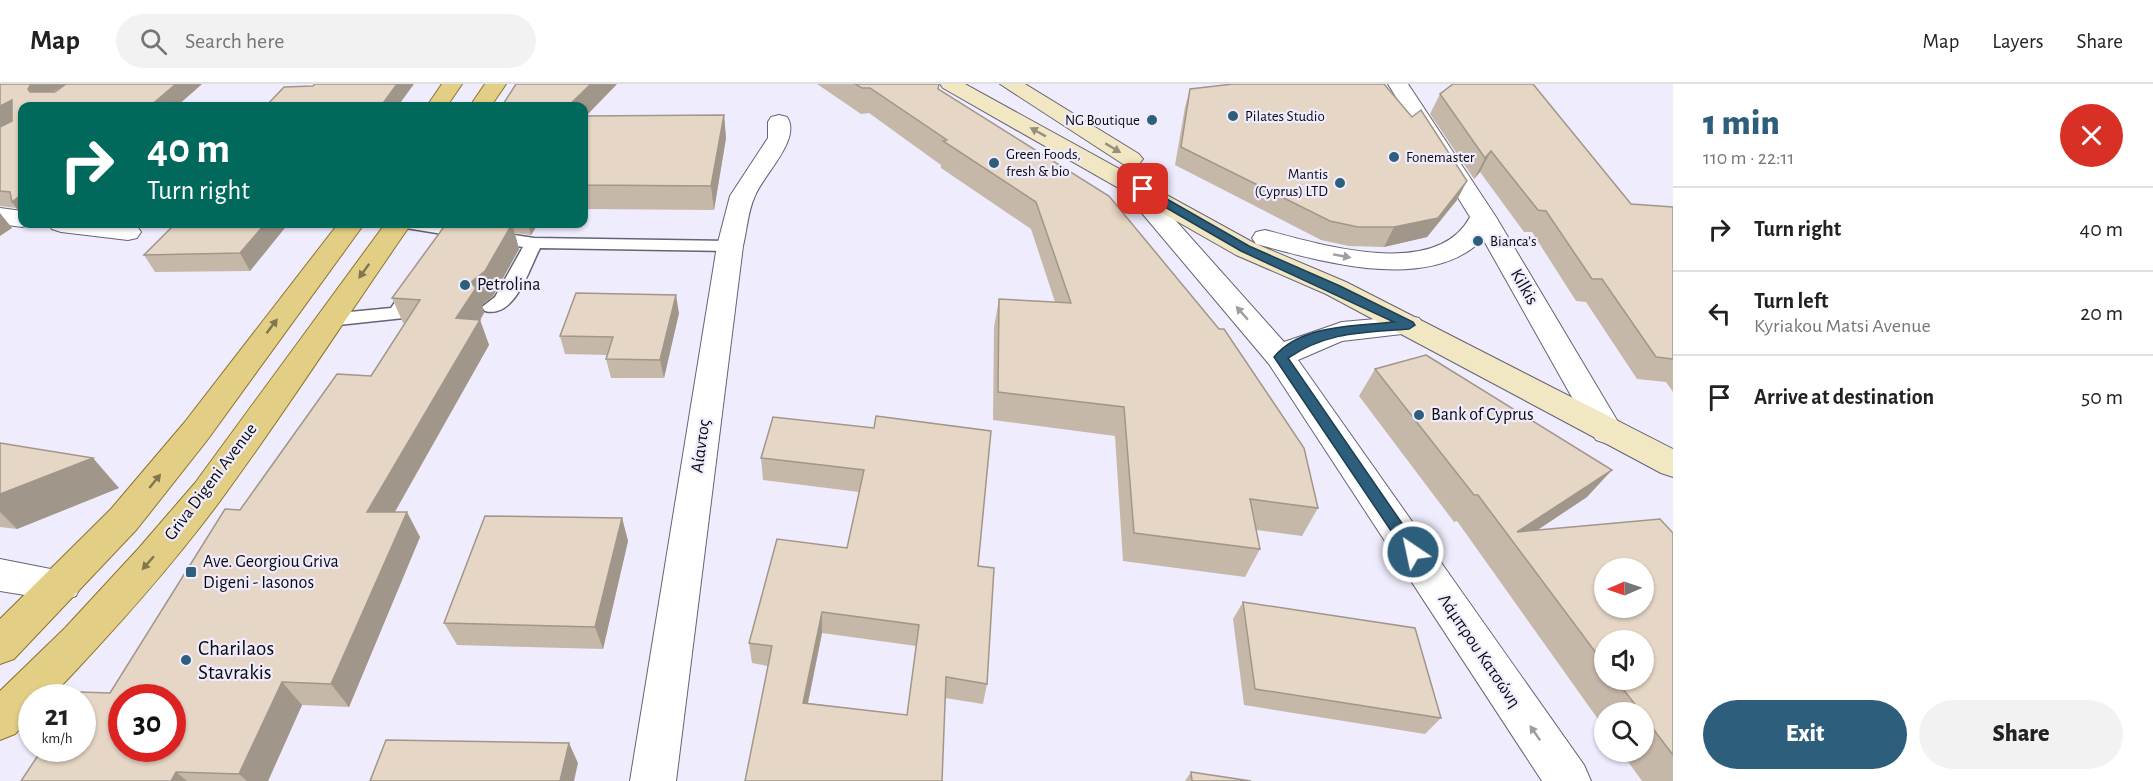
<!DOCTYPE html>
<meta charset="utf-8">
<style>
body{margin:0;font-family:"Alegreya Sans",sans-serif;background:#f2f2f2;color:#222;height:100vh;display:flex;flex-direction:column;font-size:22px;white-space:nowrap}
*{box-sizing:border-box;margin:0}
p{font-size:20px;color:#767676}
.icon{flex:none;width:33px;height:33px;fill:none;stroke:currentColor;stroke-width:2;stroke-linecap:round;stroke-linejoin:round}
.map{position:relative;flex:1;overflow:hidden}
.side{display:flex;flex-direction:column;background:#fff;width:480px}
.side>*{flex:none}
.banner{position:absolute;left:18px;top:18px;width:570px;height:126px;border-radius:12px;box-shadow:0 2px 4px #0004;background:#00695c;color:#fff;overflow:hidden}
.needle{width:39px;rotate:268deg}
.tools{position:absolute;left:1594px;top:474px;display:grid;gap:12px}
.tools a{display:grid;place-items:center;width:60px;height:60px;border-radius:50%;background:#fff;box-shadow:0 2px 4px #0004;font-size:30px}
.speed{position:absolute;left:18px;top:600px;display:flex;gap:12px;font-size:30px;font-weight:700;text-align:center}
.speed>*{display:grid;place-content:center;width:78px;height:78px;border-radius:50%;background:#fff;box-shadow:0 2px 4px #0004;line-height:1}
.speed small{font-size:15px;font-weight:400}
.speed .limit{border:9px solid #d22;background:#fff;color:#111}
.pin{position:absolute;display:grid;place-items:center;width:51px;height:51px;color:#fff;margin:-26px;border-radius:12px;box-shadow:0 3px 9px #0006}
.me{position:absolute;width:66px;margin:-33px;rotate:326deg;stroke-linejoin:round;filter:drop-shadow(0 0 4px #0008)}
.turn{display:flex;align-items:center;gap:21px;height:126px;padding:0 30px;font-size:27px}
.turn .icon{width:78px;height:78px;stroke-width:2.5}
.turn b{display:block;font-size:42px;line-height:51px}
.round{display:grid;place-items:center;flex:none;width:63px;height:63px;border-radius:32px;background:#f2f2f2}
.head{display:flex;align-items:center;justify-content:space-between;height:102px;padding:0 30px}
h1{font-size:36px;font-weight:800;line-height:45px;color:#2d5e7c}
.primary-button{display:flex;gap:12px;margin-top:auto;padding:12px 30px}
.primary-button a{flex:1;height:69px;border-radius:36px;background:#2d5e7c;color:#fff;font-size:24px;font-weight:800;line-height:69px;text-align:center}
.primary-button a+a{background:#f2f2f2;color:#222}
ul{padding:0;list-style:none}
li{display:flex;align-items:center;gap:18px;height:84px;padding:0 30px;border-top:2px solid #e0e0e0}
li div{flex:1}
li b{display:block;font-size:22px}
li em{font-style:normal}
header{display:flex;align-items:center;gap:36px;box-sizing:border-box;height:84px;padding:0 30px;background:#fff;border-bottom:2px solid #e0e0e0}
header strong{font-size:28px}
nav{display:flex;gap:33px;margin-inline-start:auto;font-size:21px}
.search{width:420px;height:54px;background:#f2f2f2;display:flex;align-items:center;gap:15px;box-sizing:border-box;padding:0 21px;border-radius:33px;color:#767676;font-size:22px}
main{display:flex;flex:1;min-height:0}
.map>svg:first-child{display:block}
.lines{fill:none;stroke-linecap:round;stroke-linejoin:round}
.lane-casing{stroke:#666375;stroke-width:3}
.street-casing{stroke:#666375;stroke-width:2}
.secondary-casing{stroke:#666375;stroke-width:2}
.primary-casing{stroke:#8b7528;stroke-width:2}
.lane{fill:#fff;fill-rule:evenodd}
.street{fill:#fff;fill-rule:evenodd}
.secondary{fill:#f1e7c2;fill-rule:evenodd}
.primary{fill:#e2ce85;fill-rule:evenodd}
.wall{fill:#c6b8a9;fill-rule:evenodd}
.shaded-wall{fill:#a1968a}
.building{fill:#e6d6c5;stroke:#a1968a;stroke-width:1.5;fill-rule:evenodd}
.oneway{fill:#958f7c}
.oneway2{fill:#9e9da0}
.oneway3{fill:#827651}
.route{fill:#2d5e7c;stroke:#1d3d51;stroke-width:1.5}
.poi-dot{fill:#2d5e7c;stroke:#efecfd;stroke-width:2}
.labels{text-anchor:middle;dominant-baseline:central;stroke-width:4.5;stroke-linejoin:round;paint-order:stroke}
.far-poi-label{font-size:15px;fill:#0c0b12;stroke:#efecfd;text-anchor:start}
.poi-label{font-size:18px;fill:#0c0b12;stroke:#efecfd;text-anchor:start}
.street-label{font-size:18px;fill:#0c0b12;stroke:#efecfd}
.near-poi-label{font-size:21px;fill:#0c0b12;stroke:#efecfd;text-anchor:start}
</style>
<header>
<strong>Map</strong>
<div class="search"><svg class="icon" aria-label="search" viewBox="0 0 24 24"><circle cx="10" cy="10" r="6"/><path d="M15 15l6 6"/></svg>Search here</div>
<nav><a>Map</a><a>Layers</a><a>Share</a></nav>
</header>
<main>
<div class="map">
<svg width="1673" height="697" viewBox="0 0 1673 697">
<rect width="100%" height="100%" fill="#efecfd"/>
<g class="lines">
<g class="lane-casing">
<g id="lane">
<path d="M404 140H443L534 154 730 157 739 162 730 167 540 164C529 185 515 235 485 227L482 223 495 213 523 163 412 145 406 144Z"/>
<polygon points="415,197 425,203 404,234 329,242 322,240 319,236 322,232 329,230 391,224 408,199"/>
</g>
</g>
<g class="street-casing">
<g id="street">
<path d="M1388 0H1408L1496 133 1624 348 1620 356 1608 360 1596 356 1483 155C1429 210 1320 177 1256 160L1252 154 1256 148 1265 146C1319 160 1436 197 1470 133Z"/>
<path d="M779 31 787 33C802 55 763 91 755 112 748 126 747 146 743 162L676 697H630L717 162 730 112 768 54V38L771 33Z"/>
<polygon points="1126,89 1135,91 1284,258 1342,238 1409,232 1419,234 1424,241 1419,248 1342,257 1298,276 1584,681 1591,697 1542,697 1269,280 1114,96 1117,91"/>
<polygon points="0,124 22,127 22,140 32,140 22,143 0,140"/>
<polygon points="48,140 122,140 137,142 141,148 137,154 128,156 61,148 52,145"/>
<polygon points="0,475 76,490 81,501 76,512 62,517 0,507"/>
</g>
</g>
<g class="secondary-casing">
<g id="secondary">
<polygon points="940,0 965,0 1254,159 1346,198 1673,365 1673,393 1661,389 1326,210 1236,171 943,4"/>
<polygon points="1000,0 1025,0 1139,70 1143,75 1139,80 1123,80"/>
</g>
</g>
<g class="primary-casing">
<g id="primary">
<polygon points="442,0 462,0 447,22 427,22"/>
<polygon points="485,0 506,0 491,22 470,22"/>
<polygon points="338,140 364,140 208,355 137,445 14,575 0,580 0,535 111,425 184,339"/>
<path d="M385 140H411C347 232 286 327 220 417 168 487 110 551 50 614H32V633L15 650 0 656V607L65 544 138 465 195 399Z"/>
</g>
</g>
<use href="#lane" class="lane"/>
<use href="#street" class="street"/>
<use href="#secondary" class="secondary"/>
<use href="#primary" class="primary"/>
</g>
<g class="wall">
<polygon points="0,0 53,8 55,8 66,0 202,0 177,22 22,22 16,124 0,122"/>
<polygon points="617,0 586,32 724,31 726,54 714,126 584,125 584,22"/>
<polygon points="817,0 939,0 938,5 1318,424 1302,452 1256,446 1260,465 1245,493 1123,477 1115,352 993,336 994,243 999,215 1055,218 1031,145 941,84 941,81 869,29 861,30"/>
<polygon points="1190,5 1457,116 1427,153 1384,163 1349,162 1321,156 1175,81 1185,23"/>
<polygon points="1440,10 1631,120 1673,123 1673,308 1666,298 1637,295 1586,218 1576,217 1532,148 1524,148 1480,88 1474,95 1430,30"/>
<polygon points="175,140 288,140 250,187 155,188 144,171"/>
<polygon points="446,140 538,140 531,151 515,149 519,165 493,212 482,221 484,229 480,236 489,261 395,428 420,453 349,623 302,621 268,697 21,697 110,609 240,426 371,292 405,239 403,239 392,214"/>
<polygon points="679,229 664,294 611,294 606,275 608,271 565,270 560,252"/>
<path d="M1375 285 1587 413 1537 446 1673 449V697H1642L1621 668H1644V628H1605V645L1457 437 1454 438 1359 312ZM1605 556 1644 596H1605Z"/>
<path d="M874 344 978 482 987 600 983 620 945 614 942 697H745L768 582 752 579 749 559 847 464 859 408 763 396 761 374ZM822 549 916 562 907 631 808 619Z"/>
<polygon points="0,359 119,404 17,445 0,443"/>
<polygon points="622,434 628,457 603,565 457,561 444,539"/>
<polygon points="1243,518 1441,634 1425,650 1244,621 1233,535"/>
<polygon points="1191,688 1251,697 1185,697"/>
</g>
<g class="shaded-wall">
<polygon points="31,0 66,0 42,15 39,21 28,5"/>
<polygon points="176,0 202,0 177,22 150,22"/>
<polygon points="397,0 414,0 398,22 381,22"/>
<polygon points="591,0 617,0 584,34 584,22 568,22"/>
<polygon points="12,16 22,32 0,43 0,22"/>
<polygon points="724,31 726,54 714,126 711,102"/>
<polygon points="1491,67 1480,88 1474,95 1485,74"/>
<polygon points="1467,97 1457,116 1427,153 1384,163 1394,143"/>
<polygon points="22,110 22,132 12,118"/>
<polygon points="0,129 12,144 0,152"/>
<polygon points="265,140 288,140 250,187 240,169"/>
<polygon points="512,140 519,165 493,212 482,221 484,229 480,236 489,261 381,452 367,428 456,234 471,198"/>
<polygon points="528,140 538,140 531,151"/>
<polygon points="676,211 679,229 664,294 660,276"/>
<polygon points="93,374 119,404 17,445 0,428 0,410"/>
<polygon points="1612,386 1587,413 1515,461 1517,448"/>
<polygon points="407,428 420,453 349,623 331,600"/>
<polygon points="622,434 628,457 603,565 595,543"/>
<polygon points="822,528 822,549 804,638 803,619"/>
<polygon points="282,598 302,621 268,697 247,697 239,690"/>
<polygon points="569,659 578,679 574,697 560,697"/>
<polygon points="176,688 187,697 171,697"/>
</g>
<g class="building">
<polygon points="0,0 31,0 28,5 30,8 55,8 66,0 176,0 150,22 22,22 22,110 12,118 10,108 0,107 0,43 12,37 12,16 0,22"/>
<polygon points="315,0 397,0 381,22 266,22 284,3 313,2"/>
<polygon points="516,0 591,0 568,22 502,22"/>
<polygon points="855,0 939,0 938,5 1109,112 1219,245 1224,245 1304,364 1318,424 1250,415 1260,465 1134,449 1124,323 998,308 999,215 1071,219 1036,118 943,57 947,56 870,4 862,4"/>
<polygon points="1233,0 1384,0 1412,33 1421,26 1467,97 1438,134 1394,143 1358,143 1330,137 1181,63 1190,5"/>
<polygon points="1453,0 1533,0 1631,120 1673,123 1673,275 1656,273 1602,195 1592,195 1546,127 1538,126 1491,67 1485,74 1440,10"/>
<polygon points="724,31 711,102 584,101 584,32"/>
<polygon points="175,140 265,140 240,169 144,171"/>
<path d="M446 140H512L485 187 471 198 476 204 456 234 480 236 367 428H407L331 600 282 598 239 690 176 688 171 697H21L43 664H82V614H76L79 608 110 609 225 425 240 426 337 290 371 292 420 216 392 214ZM122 614H172V664H122Z"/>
<polygon points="576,209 676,211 660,276 606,275 613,253 560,252"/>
<path d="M1426 271 1612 386 1517 448 1660 435 1673 449V671L1644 633V628H1641L1616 596H1644V556H1605V581L1478 411H1474L1375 285ZM1605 484H1644V524H1605Z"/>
<path d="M876 332 991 347 978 482 994 484 987 600 946 593 942 697H745L772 562 749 559 777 455 847 464 864 386 761 374 773 333 874 344ZM822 528 919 541 907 631 803 619Z"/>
<polygon points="0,359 93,374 0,410"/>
<polygon points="485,432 622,434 595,543 444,539"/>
<polygon points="1243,518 1415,544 1441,634 1255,605"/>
<polygon points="386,656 569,659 560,697 370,697"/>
<polygon points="1191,688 1251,697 1192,697"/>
</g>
<defs><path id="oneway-solid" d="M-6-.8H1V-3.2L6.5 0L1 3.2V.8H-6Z" transform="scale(1.5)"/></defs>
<g class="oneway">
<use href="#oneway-solid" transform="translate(1038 48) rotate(-151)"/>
<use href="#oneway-solid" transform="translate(1113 64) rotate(31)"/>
</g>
<g class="oneway2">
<use href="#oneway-solid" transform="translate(1342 172) rotate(10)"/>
<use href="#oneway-solid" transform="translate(1242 229) rotate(-131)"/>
<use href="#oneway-solid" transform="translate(1535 649) rotate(-125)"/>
</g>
<g class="oneway3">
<use href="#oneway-solid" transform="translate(364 187) rotate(126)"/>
<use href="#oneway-solid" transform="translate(272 242) rotate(-53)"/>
<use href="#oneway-solid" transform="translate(155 397) rotate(-51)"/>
<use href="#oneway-solid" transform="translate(148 479) rotate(131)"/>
</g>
<path class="route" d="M1139 103H1146L1249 162 1340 202 1413 238 1415 241 1409 245C1362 249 1329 247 1288 274L1419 464 1421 468 1419 472H1408L1274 273C1301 240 1356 242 1394 238L1241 167 1139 108Z"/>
<g class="poi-dot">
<circle cx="1233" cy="32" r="6"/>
<circle cx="1152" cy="36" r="6"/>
<circle cx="1394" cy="73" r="6"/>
<circle cx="994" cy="79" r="6"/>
<circle cx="1340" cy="99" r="6"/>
<circle cx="1478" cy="157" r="6"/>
<circle cx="465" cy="201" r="6"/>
<circle cx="1419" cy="331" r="6"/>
<rect x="185" y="482" width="12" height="12" rx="3"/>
<circle cx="186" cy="576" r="6"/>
</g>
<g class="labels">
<g class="far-poi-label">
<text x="1245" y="32">Pilates Studio</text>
<text x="1140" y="36" text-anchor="end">NG Boutique</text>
<text x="1006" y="70">Green Foods,<tspan x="1006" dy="17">fresh &amp; bio</tspan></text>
<text x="1406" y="73">Fonemaster</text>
<text x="1328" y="90" text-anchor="end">Mantis<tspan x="1328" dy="17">(Cyprus) LTD</tspan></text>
<text x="1490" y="157">Bianca’s</text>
</g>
<g class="poi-label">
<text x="477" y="201">Petrolina</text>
<text x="1431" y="331">Bank of Cyprus</text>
<text x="203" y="478">Ave. Georgiou Griva<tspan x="203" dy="21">Digeni - Iasonos</tspan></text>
</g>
<g class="street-label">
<text transform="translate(1524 203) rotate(60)">Kilkis</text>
<text transform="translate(701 362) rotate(-82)">Αίαντος</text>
<text transform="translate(211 398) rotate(-53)">Griva Digeni Avenue</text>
<text transform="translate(1479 567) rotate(56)">Λάμπρου Κατσώνη</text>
</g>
<g class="near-poi-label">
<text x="198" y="564">Charilaos<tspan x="198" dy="24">Stavrakis</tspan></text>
</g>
</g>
</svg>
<div class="tools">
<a><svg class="needle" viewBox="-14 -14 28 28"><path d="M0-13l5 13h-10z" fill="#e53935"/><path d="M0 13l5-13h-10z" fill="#767676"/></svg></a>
<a><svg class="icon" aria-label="sound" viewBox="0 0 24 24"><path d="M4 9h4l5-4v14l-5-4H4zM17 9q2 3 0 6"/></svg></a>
<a><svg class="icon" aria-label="search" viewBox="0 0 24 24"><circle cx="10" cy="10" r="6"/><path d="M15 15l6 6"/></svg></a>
</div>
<div class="speed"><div>21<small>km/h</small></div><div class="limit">30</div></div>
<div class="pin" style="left:1143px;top:105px;background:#d93025"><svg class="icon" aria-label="arrive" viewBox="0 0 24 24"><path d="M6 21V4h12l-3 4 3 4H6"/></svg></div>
<svg class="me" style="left:1413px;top:468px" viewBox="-20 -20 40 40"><circle r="17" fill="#2d5e7c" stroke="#fff" stroke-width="3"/><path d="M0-11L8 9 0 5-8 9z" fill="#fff"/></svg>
<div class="banner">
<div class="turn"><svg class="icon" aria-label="right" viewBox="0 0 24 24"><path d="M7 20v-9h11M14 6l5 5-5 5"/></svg><div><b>40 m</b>Turn right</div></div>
</div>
</div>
<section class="side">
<div class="head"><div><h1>1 min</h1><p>110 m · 22:11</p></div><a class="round" style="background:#d93025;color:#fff"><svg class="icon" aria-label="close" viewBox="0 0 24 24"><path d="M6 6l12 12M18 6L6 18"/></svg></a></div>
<ul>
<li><svg class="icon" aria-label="right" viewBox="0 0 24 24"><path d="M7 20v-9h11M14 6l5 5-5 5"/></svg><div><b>Turn right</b></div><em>40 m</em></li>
<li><svg class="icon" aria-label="left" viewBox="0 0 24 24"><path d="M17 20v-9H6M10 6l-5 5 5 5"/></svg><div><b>Turn left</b><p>Kyriakou Matsi Avenue</p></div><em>20 m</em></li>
<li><svg class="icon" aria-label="arrive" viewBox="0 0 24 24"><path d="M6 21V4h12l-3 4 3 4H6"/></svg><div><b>Arrive at destination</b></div><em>50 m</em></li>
</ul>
<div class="primary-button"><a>Exit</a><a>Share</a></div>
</section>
</main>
